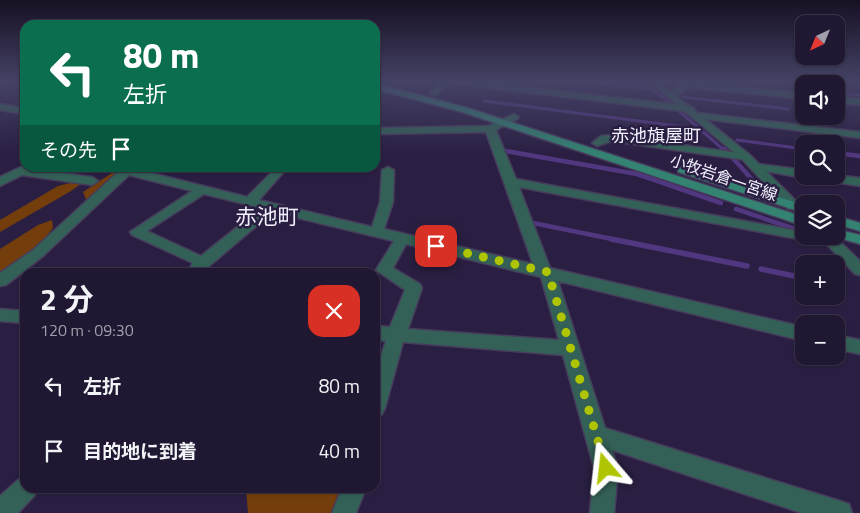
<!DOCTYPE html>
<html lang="ja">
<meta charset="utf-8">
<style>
body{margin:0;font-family:"Titillium Web","Noto Sans JP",sans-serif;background:#2d243e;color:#f1f3f6;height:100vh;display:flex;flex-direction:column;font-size:19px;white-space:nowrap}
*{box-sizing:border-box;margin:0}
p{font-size:16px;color:#a29fac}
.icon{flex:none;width:28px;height:28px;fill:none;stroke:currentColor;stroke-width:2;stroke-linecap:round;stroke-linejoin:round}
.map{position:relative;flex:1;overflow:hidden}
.panel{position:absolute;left:20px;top:268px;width:360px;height:225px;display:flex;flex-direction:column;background:#201732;border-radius:15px;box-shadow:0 1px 4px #0004,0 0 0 1px #3d364d}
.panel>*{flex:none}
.guide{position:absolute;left:20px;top:20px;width:360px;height:152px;border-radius:15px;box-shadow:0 1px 4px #0004,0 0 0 1px #3d364d;background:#0b6e4f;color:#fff;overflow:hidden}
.needle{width:32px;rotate:223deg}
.tools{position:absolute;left:795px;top:15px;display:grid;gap:10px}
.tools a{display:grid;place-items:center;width:50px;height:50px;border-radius:10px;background:#201732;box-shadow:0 1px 4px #0004,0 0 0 1px #3d364d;font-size:25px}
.pin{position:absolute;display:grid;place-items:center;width:42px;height:42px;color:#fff;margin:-21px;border-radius:10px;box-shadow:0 2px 8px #0006}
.me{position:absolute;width:55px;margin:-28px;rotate:343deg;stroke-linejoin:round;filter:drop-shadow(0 0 4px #0008)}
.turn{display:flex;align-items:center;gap:18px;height:105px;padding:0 20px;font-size:22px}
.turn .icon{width:65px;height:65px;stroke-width:2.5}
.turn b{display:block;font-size:35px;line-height:42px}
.then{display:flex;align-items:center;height:48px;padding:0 20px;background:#0003;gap:10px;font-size:19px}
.round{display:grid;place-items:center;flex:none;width:52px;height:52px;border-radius:15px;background:#2d243e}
.headline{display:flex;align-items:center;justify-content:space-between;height:85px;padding:0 20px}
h1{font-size:30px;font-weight:700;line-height:38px}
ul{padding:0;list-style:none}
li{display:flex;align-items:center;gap:15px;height:65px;padding:0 20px}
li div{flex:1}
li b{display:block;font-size:19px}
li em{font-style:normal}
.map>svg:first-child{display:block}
.forest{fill:#743e0c}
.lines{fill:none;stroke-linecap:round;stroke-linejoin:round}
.stream-far2{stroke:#513780;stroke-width:3}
.stream-far1{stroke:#513780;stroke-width:4.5}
.stream{stroke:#513780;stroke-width:5.5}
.minor-casing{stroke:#463c5c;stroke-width:3}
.tertiary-casing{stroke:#463c5c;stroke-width:3}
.secondary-casing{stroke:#463c5c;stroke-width:3}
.minor{fill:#346157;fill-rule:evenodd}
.tertiary{fill:#346157;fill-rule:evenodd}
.secondary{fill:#348272;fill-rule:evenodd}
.route{stroke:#b0c501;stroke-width:9;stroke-dasharray:0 16.2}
.labels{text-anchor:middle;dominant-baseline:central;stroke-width:5;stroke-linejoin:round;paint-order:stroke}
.far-street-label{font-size:16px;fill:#f3f0fe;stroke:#2a1f42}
.far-quarter-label{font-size:18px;fill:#f3f0fe;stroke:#2a1f42}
.quarter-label{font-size:21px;fill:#f3f0fe;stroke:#2a1f42}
</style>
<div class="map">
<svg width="860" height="513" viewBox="0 0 860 513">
<rect width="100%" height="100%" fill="#2a1f42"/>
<g class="forest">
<polygon points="115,171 118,172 87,202 83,192"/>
<polygon points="78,181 82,183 71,191 0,232 0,220 58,186"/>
<polygon points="52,220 53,228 33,253 0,275 0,249 38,225"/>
<polygon points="246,488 346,488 336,513 248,513"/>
</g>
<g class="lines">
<g class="stream-far2">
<polyline points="590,82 651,89"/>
<polyline points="642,82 673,105"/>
<polyline points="802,82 819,84"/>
<polyline points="836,93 860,95"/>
<polyline points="682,97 788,109"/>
<polyline points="484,101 700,129"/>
<polyline points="678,110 725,151"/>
<polyline points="737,140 804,149"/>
</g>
<g class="stream-far1">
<polyline points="724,149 727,152"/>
<polyline points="506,151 637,174 721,203"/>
<polyline points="836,153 860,156"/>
<polyline points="732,157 756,184"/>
<polyline points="736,209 795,229"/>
<polyline points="533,223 617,240"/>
</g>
<g class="stream">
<polyline points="611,239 747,266"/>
<polyline points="761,269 804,278"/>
<polyline points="836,284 842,286"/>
</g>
<g class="minor-casing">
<g id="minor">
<polygon points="439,82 448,82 437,95 431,95 430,93"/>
<polygon points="455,82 481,82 690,106 695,109 690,112 459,84"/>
<polygon points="683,82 804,93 804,99 688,87 675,97 669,97 669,93"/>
<polygon points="836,97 860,99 860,105 836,103"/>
<polygon points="0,104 25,108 25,114 0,110"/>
<polygon points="699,113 860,132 860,138 696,118 696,114"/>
<path d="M514 114 519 117 517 119 496 130 516 179 804 232V236H811L804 240 519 187 550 268 804 327V341L558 281 605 428 840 501 849 504 852 513H802L612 450 618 468 614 513H590L594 468 563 355 403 342 385 408 382 414 375 417V374L386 341 375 340V326L390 327 405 290 376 270 394 241 273 212 202 272H187L193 263 132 235 130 232 192 191 129 175 43 256 6 285 0 286V273L33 250 118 172 111 170 110 168H135V169L247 197 276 168H287L259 200 372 227 380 202 382 170 388 167 394 170 393 202 384 229 533 264 486 132 375 134V128L488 126ZM204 194 261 208 201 256 147 231ZM406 244 541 277 559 340 408 329 422 288 420 284 393 268Z"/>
<polygon points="611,135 746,154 752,157 746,160 611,141 597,146 592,143 601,136"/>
<polygon points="758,164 804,170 804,176 808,176 804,178 754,169 752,167"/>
<polygon points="25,165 25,168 31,169 92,177 98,181 92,185 22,175 0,186 0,177"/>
<polygon points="836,175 860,178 860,186 821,180 815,176"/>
<polygon points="819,236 834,236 860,261 860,275 855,274"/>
<polygon points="0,309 25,311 25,323 0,321"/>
<polygon points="836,335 860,340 860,354 836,349"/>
<polygon points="25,476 25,488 38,488 34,496 18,513 0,513 0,496 18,480"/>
<polygon points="342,488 366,488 356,513 332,513"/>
</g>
</g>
<g class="tertiary-casing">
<polygon id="tertiary" points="650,82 659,82 750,155 798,203 800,206 798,209 788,209 742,159"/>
</g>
<g class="secondary-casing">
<g id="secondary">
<polygon points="375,83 468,108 804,217 804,226 462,112 375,89"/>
<polygon points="682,167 804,205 804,213 678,172 678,168"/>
<polygon points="836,216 860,223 860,231 836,224"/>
<polygon points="836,229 860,235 860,244 832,236 836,236"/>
</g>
</g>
<use href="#minor" class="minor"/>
<use href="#tertiary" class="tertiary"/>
<use href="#secondary" class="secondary"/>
</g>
<linearGradient id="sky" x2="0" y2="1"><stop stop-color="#171124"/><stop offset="0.53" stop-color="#444265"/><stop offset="1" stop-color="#444265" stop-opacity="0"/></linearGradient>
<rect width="860" height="154" fill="url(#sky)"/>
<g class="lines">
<polyline class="route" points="436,246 548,272 606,468"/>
</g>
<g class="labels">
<g class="far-street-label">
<text transform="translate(724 177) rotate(19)">小牧岩倉一宮線</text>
</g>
<g class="far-quarter-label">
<text x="656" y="135">赤池旗屋町</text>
</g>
<g class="quarter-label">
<text x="267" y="216">赤池町</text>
</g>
</g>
</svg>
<div class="tools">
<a><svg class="needle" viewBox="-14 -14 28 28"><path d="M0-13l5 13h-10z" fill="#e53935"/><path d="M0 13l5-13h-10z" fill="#a29fac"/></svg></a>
<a><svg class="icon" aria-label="sound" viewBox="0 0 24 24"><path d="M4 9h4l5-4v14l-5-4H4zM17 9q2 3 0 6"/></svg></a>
<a><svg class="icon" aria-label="search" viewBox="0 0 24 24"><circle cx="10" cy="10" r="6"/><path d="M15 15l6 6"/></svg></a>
<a><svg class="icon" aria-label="layers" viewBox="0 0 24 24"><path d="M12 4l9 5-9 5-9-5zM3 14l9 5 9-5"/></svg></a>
<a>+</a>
<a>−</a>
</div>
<div class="pin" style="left:436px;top:246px;background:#d93025"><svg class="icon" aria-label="arrive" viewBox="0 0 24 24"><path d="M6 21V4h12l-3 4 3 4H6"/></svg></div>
<svg class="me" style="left:606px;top:468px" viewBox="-20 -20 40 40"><path d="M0-17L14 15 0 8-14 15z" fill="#b0c501" stroke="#fff" stroke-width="4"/></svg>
<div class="guide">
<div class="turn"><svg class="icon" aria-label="left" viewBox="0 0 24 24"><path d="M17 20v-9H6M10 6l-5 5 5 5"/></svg><div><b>80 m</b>左折</div></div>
<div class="then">その先<svg class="icon" aria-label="arrive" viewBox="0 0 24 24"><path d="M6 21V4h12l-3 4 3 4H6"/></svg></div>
</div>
<section class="panel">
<div class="headline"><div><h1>2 分</h1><p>120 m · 09:30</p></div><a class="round" style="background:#d93025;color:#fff"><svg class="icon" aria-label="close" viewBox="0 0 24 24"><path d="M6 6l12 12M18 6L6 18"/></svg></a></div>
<ul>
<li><svg class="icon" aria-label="left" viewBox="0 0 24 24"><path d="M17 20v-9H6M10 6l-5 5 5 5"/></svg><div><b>左折</b></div><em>80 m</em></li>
<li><svg class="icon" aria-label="arrive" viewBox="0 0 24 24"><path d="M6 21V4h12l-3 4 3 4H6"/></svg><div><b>目的地に到着</b></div><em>40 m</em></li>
</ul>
</section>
</div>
